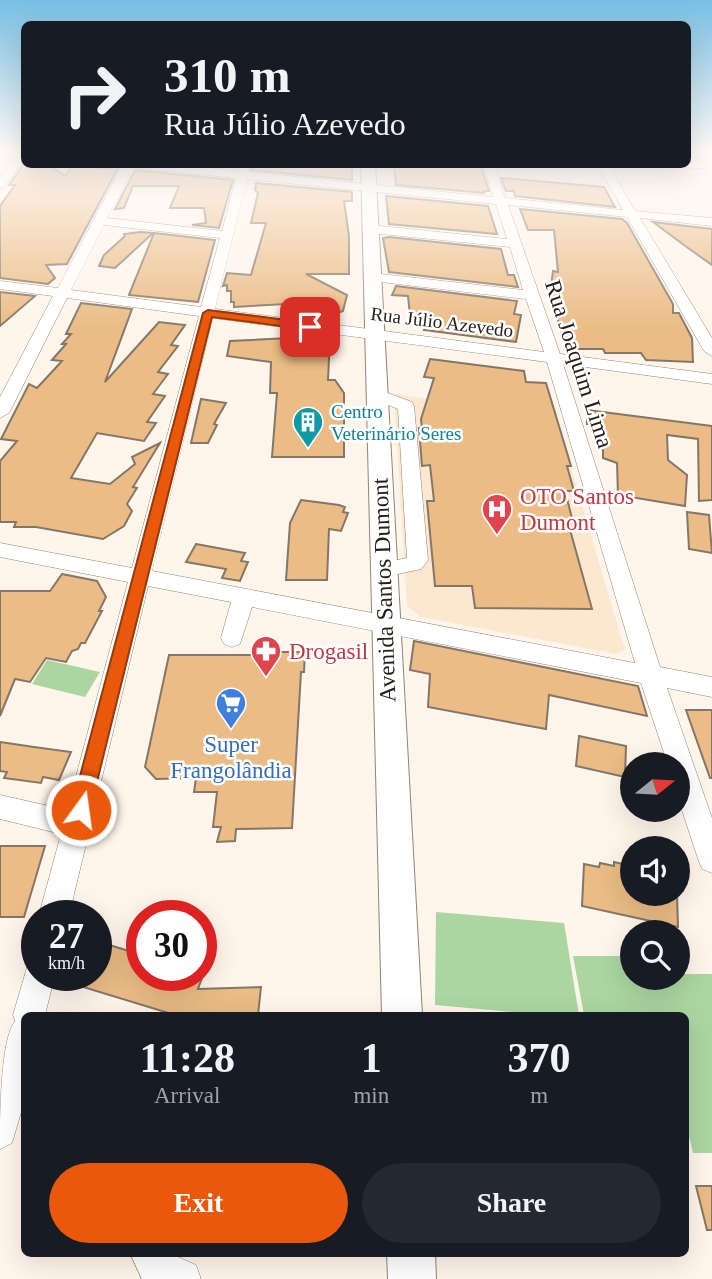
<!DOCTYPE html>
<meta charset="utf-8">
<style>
body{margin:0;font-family:"Times New Roman",serif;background:#242831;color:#f1f3f6;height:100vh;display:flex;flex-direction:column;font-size:26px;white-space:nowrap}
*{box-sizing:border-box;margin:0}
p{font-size:23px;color:#9ea1a6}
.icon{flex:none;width:38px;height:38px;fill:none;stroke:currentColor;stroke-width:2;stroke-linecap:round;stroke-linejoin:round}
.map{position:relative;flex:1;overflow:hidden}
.drawer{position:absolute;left:21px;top:1012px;width:668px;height:245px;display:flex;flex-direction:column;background:#171b24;border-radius:10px;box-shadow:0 7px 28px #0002}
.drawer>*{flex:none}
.banner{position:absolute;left:21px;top:21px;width:670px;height:147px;border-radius:10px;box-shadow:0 7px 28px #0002;background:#171b24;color:#f1f3f6;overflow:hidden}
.needle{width:46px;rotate:72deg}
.fabs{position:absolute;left:620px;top:752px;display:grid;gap:14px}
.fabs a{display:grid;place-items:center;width:70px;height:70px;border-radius:50%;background:#171b24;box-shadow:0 7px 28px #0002;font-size:35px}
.speed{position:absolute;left:21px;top:900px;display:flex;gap:14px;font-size:35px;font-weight:700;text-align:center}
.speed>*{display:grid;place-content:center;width:91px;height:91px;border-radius:50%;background:#171b24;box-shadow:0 7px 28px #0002;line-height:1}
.speed small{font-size:18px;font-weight:400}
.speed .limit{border:10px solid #d22;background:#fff;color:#111}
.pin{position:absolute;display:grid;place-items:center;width:60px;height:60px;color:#fff;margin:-30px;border-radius:14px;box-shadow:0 4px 10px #0006}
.me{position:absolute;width:77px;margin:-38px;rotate:14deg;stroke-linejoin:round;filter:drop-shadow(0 0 5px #0008)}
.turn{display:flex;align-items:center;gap:24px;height:147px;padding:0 28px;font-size:32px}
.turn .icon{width:91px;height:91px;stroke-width:2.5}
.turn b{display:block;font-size:49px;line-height:60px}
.eta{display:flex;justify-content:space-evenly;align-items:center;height:119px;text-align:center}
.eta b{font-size:42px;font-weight:700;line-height:49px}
.primary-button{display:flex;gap:14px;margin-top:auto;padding:14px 28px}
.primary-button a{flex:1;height:80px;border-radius:42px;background:#ea580c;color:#fff;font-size:28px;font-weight:700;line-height:80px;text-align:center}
.primary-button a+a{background:#242831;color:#f1f3f6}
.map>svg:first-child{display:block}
.built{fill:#fce8d0}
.green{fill:#abd6a1}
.building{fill:#ebbc85;stroke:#847767;stroke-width:2}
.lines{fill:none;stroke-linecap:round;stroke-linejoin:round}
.minor-casing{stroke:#928474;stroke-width:1}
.major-casing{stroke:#928474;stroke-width:2}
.minor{fill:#fff;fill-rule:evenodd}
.major{fill:#fff;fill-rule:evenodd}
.route{fill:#ea580c;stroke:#983908;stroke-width:2}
.labels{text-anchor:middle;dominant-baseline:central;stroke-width:5;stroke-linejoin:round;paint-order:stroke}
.far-street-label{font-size:19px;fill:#252019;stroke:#fff}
.far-culture-label{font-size:19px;fill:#0d838f;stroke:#fff;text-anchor:start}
.street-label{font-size:23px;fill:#252019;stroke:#fff}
.health-label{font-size:23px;fill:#be3a42;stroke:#fff;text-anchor:start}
.shop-label{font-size:23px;fill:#366cbe;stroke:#fff}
</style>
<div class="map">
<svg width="712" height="1279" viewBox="0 0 712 1279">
<rect width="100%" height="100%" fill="#fff5eb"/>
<polygon class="built" points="394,394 556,417 625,650 616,654 421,617 407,606"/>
<g class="green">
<polygon points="47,660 100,672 85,697 32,684"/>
<polygon points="436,912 564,923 579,1015 547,1015 435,1005"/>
<polygon points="573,956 632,956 632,978 677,978 677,974 712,974 712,1153 693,1153 689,1136 686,1135 686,1015 584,1015"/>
</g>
<g class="building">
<polygon points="24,164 48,164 65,176 73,165 110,169 110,164 120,164 67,264 46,265 55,278 48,284 0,278 0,206 15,185 9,185"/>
<polygon points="253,164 352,164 352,180 251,170"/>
<polygon points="472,164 481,167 489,191 484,191 484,193 396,185 394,165"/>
<polygon points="135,170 233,180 219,228 192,225 206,223 204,208 170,208 179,186 133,186 124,208 115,209"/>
<polygon points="501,178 604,187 615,207 515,196 514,191 506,191"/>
<polygon points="256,183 352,192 352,201 344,201 349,236 349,274 306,274 347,295 343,311 330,316 330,321 299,317 285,309 286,304 234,307 234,302 231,302 231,291 227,291 227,285 223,286 227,273 251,275 266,223 251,223 258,193 255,190"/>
<polygon points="386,196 488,206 497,234 389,224"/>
<polygon points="520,209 622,219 627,223 673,304 673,313 679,313 692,338 693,362 646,360 641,353 605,353 603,349 567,349 556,314 557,303 553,303 554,296 550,295 553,271 558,272 554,230 528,230"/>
<polygon points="653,222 712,229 712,265 688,248"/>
<polygon points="141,232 153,233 115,268 99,266 104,255 125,236 124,234"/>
<polygon points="154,233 215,240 198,302 129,295"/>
<polygon points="389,237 501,249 508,275 514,275 518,287 389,272 383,238"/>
<polygon points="396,286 517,301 514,314 521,315 516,342 424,330 429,315 410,316 408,296 392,295"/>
<polygon points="0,292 35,296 0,326"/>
<polygon points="81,303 132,309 105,382 159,322 185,325 171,345 178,346 158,372 168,374 153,394 165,396 147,422 156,423 144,441 97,433 71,478 110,484 135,464 132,457 160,443 133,487 137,488 127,504 132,511 124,526 103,539 36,527 14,527 16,522 0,522 0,461 17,441 1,439 29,384 37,388 62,361 52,360 66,344 62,344 71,334 66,334"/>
<polygon points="330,336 328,380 335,380 344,393 344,457 272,457 277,393 270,393 271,362 227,356 230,341"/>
<polygon points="430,359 524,371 526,382 546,383 571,466 567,466 574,491 565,491 574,526 569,526 592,609 475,608 472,586 435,586 427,501 434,501 430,465 422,466 419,428 422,428 421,419 434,378 424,377"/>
<polygon points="201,399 226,403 214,424 217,425 208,443 191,443"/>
<polygon points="587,410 712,426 712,500 699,501 698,439 667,435 668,460 687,475 685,506 618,495 617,463 603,458 603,450 598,447 590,424 587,424"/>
<polygon points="301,500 339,505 345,507 343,512 348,513 341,531 329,529 327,580 286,580 290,523"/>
<polygon points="687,512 709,515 712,553 689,549"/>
<polygon points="196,544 245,553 241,561 248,562 240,581 222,578 226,569 186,562"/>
<polygon points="62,574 97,581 106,597 99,611 102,611 85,643 81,643 78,649 72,651 66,662 46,658 30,682 15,679 0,716 0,591 50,591"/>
<polygon points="414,641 638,686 647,716 549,695 546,729 428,707 430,674 410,670"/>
<polygon points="280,652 305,652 304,672 301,672 292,828 236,829 235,841 217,842 221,827 213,827 217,792 194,792 196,778 156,779 145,767 169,655 280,655"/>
<polygon points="686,710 712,710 712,778 710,778"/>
<polygon points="579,736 626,746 625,777 576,766"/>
<polygon points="0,742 34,747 71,752 59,780 43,777 41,783 4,778 7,772 0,771"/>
<polygon points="0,846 45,846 24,917 0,917"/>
<polygon points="614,862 632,866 632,894 677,894 678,927 582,906 584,864 599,867 600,863 614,866"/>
<polygon points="103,943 142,955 142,975 203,975 198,989 261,987 258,1015 175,1015 83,987 89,975 96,975 96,959"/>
<polygon points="696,1186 712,1186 712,1230 707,1230"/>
</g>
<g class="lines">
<g class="minor-casing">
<g id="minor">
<polygon points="0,151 24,151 24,160 4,187 0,188 0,177 16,156 0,154"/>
<polygon points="688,151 693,151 705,166 704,168 621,167 616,164 688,164 692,163 688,158"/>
<path d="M123 164H168L238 171 239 164H250L248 172 493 197 483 164H494L505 198 623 210 597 164H608L635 211 712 218V226L640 218 712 338V356L704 351 627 217 508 205 560 354 712 374V384L563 364 660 667 712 677V697L667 688 712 818V873L702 869 698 859 677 795V765H668L641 683 252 607 240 644 232 647 224 644 221 638 231 602 148 586 69 915H39L61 834 0 819V795L67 810 128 582 0 557V543L132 568 199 316 67 298 9 413 0 418V397L53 296 0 289V281L58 288ZM133 167 236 178 222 231 107 218ZM247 179 496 204 507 239 371 225 365 229 371 233 510 247 523 290 372 273 365 277 372 281 526 299 544 352 215 309ZM104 225 220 238 201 307 71 290ZM213 318 547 362 635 663 152 571Z"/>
<polygon points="377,389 412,402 414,406 428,560 421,569 384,577 377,574 374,569 377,564 407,558 398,409 371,398 369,394 371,390"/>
<path d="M37 960V975H55L45 1015H24V1102L12 1143 0 1149C0 1120 0 1040 15 1021L13 1015 28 964Z"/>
<polygon points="130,1253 169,1253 196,1265 201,1279 142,1279"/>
</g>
</g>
<g class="major-casing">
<g id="major">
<polygon points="361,164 375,164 422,1015 382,1015"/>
<polygon points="387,1253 435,1253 436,1279 388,1279"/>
</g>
</g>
<use href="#minor" class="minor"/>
<use href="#major" class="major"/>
</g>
<linearGradient id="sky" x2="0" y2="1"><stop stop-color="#79bfe3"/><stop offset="0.46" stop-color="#fffaf6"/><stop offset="1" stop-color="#fffaf6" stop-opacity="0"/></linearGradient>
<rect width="712" height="330" fill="url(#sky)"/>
<polygon class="route" points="208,310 310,323 315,327 310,330 212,317 90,810 88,816 81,819 74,816 71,810 203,313"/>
<defs>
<g id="building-pin" transform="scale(1.575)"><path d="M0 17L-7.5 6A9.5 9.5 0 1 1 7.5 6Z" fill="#0f9aa8" stroke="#fff"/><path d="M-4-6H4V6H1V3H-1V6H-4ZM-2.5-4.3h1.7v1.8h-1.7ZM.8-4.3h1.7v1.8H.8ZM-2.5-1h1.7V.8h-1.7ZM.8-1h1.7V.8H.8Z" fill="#fff"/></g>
<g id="hospital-pin" transform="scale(1.575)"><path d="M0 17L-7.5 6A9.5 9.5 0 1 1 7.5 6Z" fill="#e0444e" stroke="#fff"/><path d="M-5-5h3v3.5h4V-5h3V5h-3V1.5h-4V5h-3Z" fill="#fff"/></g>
<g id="pharmacy-pin" transform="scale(1.575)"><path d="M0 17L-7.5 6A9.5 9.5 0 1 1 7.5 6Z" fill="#e0444e" stroke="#fff"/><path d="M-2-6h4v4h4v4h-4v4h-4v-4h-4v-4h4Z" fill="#fff"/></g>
<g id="supermarket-pin" transform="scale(1.575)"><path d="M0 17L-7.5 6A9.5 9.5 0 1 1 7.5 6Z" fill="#3f7fe0" stroke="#fff"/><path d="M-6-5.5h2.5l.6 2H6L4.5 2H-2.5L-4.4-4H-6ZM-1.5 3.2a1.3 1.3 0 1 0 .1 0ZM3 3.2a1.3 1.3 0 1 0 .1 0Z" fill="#fff"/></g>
</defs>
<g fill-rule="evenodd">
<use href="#building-pin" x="308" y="422"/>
<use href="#hospital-pin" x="497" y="509"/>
<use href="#pharmacy-pin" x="266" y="651"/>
<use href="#supermarket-pin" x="231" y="703"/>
</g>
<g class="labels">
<g class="far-street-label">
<text transform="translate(442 322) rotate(7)">Rua Júlio Azevedo</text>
</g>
<g class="far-culture-label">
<text x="331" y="411">Centro<tspan x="331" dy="22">Veterinário Seres</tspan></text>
</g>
<g class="street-label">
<text transform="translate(579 364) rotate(72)">Rua Joaquim Lima</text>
<text transform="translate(384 590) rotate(-92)">Avenida Santos Dumont</text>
</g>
<g class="health-label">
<text x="520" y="496">OTO Santos<tspan x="520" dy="26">Dumont</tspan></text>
<text x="289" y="651">Drogasil</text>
</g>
<g class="shop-label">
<text x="231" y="744">Super<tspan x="231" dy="26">Frangolândia</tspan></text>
</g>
</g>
</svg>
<div class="fabs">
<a><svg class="needle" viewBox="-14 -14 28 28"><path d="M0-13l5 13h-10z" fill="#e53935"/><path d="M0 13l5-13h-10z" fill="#9ea1a6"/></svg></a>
<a><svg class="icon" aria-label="sound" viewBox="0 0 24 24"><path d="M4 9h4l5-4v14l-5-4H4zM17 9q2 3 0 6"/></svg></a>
<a><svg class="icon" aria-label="search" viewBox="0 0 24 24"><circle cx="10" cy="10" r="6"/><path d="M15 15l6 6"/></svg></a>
</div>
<div class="speed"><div>27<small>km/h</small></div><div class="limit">30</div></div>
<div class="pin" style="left:310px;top:327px;background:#d93025"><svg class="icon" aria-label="arrive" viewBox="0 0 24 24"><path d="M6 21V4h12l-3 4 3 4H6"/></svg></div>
<svg class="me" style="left:81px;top:810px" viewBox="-20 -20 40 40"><circle r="17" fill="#ea580c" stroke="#fff" stroke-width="3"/><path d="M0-11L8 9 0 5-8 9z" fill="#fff"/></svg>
<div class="banner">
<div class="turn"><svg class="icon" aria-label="right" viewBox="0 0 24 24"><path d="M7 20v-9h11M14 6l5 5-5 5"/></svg><div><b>310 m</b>Rua Júlio Azevedo</div></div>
</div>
<section class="drawer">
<div class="eta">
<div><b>11:28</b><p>Arrival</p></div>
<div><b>1</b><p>min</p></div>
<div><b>370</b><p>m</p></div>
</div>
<div class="primary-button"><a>Exit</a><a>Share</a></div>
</section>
</div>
